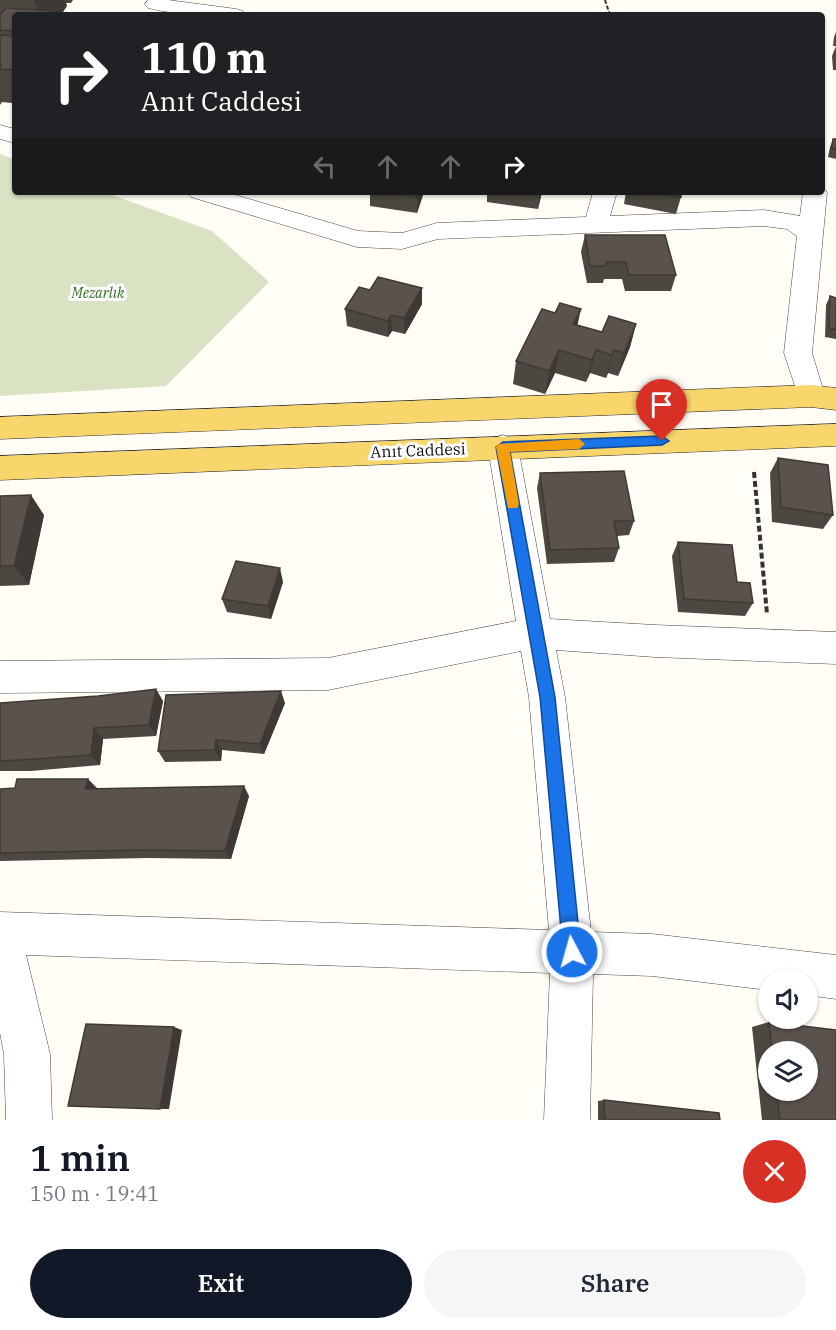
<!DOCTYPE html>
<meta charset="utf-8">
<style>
body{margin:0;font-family:"IBM Plex Serif",serif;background:#f6f6f7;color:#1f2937;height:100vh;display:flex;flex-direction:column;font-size:22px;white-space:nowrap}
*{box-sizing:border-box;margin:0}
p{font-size:20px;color:#747a83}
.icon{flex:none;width:33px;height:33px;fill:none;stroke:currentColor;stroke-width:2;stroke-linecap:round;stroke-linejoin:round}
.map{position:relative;height:1120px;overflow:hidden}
.side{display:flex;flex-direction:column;background:#fff;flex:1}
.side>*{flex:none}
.banner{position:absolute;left:12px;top:12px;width:813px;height:183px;border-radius:6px;box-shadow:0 2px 4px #0004;background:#202124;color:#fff;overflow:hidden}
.buttons{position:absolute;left:758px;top:969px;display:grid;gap:12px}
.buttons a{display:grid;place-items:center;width:60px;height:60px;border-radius:50%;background:#fff;box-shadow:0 2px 4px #0004;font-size:30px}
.pin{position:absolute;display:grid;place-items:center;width:51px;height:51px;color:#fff;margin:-62px -26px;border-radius:50% 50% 50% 0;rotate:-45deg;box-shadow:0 0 6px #0007}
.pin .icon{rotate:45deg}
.me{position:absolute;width:66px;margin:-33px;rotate:354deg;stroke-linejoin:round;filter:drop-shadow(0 0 4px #0008)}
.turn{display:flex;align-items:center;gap:21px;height:126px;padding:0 30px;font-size:27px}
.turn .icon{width:78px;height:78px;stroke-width:2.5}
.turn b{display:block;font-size:42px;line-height:51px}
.lanes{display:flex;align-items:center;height:57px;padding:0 30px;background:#0003;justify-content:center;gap:30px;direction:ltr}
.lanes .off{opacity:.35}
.round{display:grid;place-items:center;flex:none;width:63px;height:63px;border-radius:32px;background:#f6f6f7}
.overview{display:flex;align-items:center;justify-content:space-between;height:102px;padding:0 30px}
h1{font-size:36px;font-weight:600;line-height:45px;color:#111827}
.primary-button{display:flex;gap:12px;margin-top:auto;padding:12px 30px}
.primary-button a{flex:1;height:69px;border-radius:36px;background:#111827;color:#fff;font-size:24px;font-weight:600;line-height:69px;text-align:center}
.primary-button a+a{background:#f6f6f7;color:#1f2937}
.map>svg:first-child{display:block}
.cemetery{fill:#d9e3c4}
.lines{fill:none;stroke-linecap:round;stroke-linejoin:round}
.minor-casing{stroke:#444;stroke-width:1}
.major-casing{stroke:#222;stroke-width:1}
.path-far1{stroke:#333;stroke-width:2;stroke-dasharray:4 2;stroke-linecap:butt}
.path{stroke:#333;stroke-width:4;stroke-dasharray:6 3;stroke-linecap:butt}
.minor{fill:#fff;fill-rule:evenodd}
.major{fill:#f9d66b;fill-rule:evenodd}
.wall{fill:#4d4742;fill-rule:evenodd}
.shaded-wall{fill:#3f3936}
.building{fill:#5a524d;stroke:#3f3936;stroke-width:1.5}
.route{fill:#1a73e8;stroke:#114b97;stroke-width:1.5}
.slow{fill:#f59e0b}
.labels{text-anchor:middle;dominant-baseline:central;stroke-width:6;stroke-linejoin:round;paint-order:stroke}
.far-park-label{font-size:14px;font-style:italic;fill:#2f6b1f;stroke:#fff}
.street-label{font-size:16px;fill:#111;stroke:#fff}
</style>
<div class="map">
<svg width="836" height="1120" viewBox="0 0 836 1120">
<rect width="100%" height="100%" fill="#fffdf5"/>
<polygon class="cemetery" points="0,154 15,160 15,192 104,192 212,231 269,282 166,386 0,396"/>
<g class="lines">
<g class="minor-casing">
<g id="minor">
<path d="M148 0H168L236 9 243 11 246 15C213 15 180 16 148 8L145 4Z"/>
<polygon points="0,125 15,129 15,143 0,139"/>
<polygon points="822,187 827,192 812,353 825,396 821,404 811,407 801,404 784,353 797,236 787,229 764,226 438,239 402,249 357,247 191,197 187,192 225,192 358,231 402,233 437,223 586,217 593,192 617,192 610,216 764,210 800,216 803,192 822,192"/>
<polygon points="503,435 514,439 518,447 550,619 655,625 836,632 836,664 655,657 556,650 565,697 591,932 652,934 836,955 836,999 807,995 807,980 768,980 768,990 652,976 593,974 590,1120 544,1120 550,973 26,955 50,1054 52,1120 6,1120 4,1054 0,1033 0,912 549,930 529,697 521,651 328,690 0,693 0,661 328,658 516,621 488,447 492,439"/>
</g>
</g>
<g class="major-casing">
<g id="major">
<polygon points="811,385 836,388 836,410 811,407 0,439 0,417"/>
<polygon points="836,424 836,446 0,480 0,456"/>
</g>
</g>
<polyline class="path-far1" points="605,0 610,15"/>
<polyline class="path" points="754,472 767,614"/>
<use href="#minor" class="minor"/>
<use href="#major" class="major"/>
</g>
<g class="wall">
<polygon points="0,0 73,0 71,3 66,3 67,6 15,15 15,107 14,107 12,103 2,102 0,105"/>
<polygon points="836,32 836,46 833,46 834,37"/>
<polygon points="836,46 836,70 833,70 832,56"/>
<polygon points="836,137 836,159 828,157 830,147 833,139 836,139"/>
<polygon points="370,192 424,192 417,213 370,206"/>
<polygon points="487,192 542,192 538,209 487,202"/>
<polygon points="626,192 681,192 681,197 676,214 624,204"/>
<polygon points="585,235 676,275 671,291 625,291 622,279 604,279 603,283 587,283 581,252"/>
<polygon points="422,288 422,304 405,334 392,331 388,337 347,326 345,309 370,290"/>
<polygon points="830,296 836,298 836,339 825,337 826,305"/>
<polygon points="636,324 630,347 618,376 608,373 606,378 590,373 586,382 555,373 545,394 513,384 516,361 578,325 602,332"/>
<polygon points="778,458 833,515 823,529 772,522 770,473"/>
<polygon points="540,473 634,521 629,535 617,536 619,548 614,562 547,564 537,488"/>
<polygon points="0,496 44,515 29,585 0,586"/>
<polygon points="678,542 737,582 753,603 745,616 678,612 672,556"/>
<polygon points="283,582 271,619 227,612 222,599"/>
<polygon points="163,701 156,736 103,739 100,765 31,771 0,771 0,703"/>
<polygon points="285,703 264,754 222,750 221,761 165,762 158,751"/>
<polygon points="0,789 98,789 249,796 231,859 148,858 0,861"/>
<path d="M769 1022 836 1030V1120H762L752 1027ZM768 1052H807V1090H768Z"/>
<polygon points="604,1100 720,1120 598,1120 598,1101"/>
</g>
<g class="shaded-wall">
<polygon points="34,0 65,0 67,6 61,15 39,15"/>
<polygon points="418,192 424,192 417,213 417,197"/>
<polygon points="540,192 542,192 538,209"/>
<polygon points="422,288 422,304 405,334 404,318"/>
<polygon points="581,309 576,332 573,324"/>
<polygon points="391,315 392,331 388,337 388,321"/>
<polygon points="636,324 630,347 618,376 624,353"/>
<polygon points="559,350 555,373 545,394 549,371"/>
<polygon points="596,350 590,373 586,382 592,360"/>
<polygon points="614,350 608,373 606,378 612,355"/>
<polygon points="31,495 44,515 29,585 14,566"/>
<polygon points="280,568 283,582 271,619 268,606"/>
<polygon points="156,689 163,701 156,736 149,725"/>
<polygon points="281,691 285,703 264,754 260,744"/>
<polygon points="94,728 103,739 100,765 91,755"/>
<polygon points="216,740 222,750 221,761 215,750"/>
<polygon points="88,779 98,789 85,789"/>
<polygon points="244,786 249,796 231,859 225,851"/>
<polygon points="174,1027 182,1030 169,1109 160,1109"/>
</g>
<g class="building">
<polygon points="6,8 54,11 51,15 15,15 15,31 0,30 0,15"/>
<polygon points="0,35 15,36 15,70 0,69 1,65 0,65"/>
<polygon points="833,139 836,139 836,149 832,149"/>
<polygon points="388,192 418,192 417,197"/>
<polygon points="652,192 681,192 681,197"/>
<polygon points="585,235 665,235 676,275 629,275 626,262 606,262 606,266 590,266"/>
<polygon points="378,277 422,288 404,318 391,315 388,321 345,309 359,287 370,290"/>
<polygon points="830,296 836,298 836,330 829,328"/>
<polygon points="560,303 581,309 573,324 602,332 609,316 636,324 624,353 614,350 612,355 596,350 592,360 559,350 549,371 516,361 542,309 555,313"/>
<polygon points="778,458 828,465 833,515 781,507"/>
<polygon points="624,471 634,521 614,521 619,548 550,550 540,473"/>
<polygon points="31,495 14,566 0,566 0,496"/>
<polygon points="678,542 732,545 737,582 750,583 753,603 684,599"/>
<polygon points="236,561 280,568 268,606 222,599"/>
<polygon points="156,689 149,725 94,728 91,755 20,760 0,761 0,703 98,696"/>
<polygon points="281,691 260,744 216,740 215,750 158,751 166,695"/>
<polygon points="17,779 88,779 85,789 244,786 225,851 140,850 0,853 0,789 15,788"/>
<polygon points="769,1022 836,1030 836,1120 780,1120 776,1090 807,1090 807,1052 772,1052"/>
<polygon points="86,1024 174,1027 160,1109 68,1106"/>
<polygon points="604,1100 719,1113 720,1120 605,1120"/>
</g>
<polygon class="route" points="662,436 669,441 662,445 510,452 555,697 581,952 578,958 572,960 566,958 563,952 540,697 496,447 503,442"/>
<polygon class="slow" points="579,439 585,444 579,449 510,452 519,504 517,508 508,508 496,447 498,444"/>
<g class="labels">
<g class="far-park-label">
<text x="98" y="293">Mezarlık</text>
</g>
<g class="street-label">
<text transform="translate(418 450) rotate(-2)">Anıt Caddesi</text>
</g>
</g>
</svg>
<div class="buttons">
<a><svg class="icon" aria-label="sound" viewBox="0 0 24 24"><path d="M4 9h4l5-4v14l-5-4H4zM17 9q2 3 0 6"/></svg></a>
<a><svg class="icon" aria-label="layers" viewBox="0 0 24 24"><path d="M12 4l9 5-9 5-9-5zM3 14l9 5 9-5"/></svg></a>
</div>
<div class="pin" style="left:662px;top:441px;background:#d93025"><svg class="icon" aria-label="arrive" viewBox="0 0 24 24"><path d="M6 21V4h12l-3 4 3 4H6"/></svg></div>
<svg class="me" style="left:572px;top:952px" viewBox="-20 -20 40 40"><circle r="17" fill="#1a73e8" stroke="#fff" stroke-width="3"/><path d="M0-11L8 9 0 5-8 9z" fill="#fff"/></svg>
<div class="banner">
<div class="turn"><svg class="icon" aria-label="right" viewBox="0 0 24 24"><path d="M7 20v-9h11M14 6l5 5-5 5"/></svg><div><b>110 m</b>Anıt Caddesi</div></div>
<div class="lanes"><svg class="icon off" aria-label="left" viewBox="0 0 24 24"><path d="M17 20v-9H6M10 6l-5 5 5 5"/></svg><svg class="icon off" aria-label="ahead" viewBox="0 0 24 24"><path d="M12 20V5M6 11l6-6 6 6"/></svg><svg class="icon off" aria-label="ahead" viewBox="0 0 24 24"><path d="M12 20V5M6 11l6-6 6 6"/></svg><svg class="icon" aria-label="right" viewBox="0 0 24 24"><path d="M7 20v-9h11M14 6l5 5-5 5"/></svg></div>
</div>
</div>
<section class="side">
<div class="overview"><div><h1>1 min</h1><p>150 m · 19:41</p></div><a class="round" style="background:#d93025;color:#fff"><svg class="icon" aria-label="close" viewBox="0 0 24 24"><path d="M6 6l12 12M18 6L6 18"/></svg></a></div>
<div class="primary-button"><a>Exit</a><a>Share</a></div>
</section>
